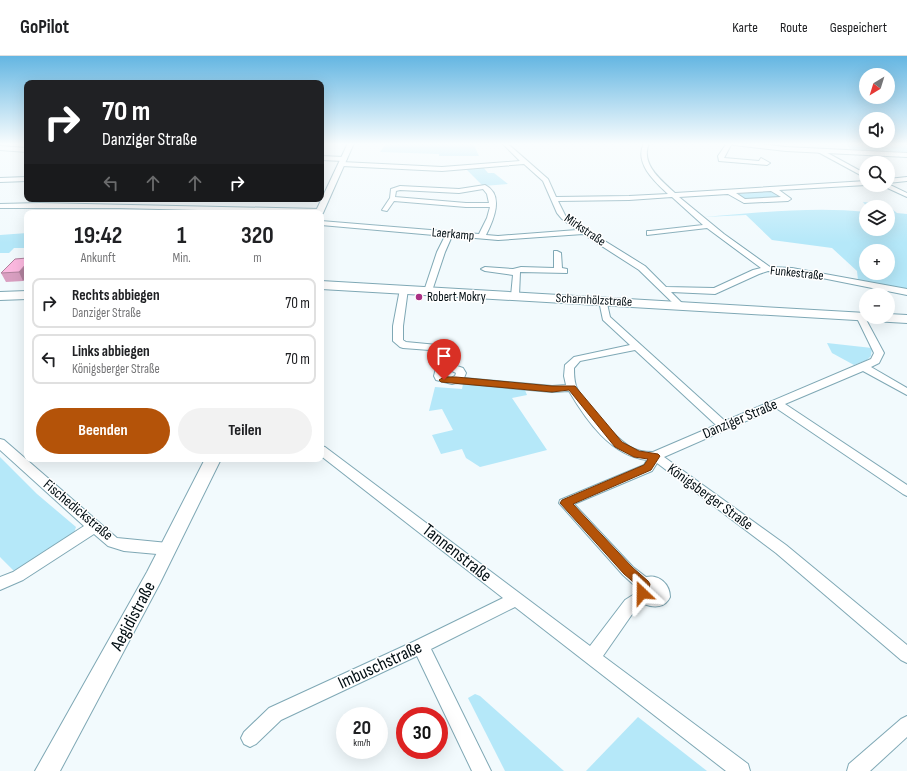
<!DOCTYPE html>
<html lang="de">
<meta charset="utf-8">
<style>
body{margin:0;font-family:"Sofia Sans Condensed",sans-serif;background:#f2f2f2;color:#202124;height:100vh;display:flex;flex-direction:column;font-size:15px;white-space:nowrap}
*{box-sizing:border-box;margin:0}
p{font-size:13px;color:#757577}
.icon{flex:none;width:22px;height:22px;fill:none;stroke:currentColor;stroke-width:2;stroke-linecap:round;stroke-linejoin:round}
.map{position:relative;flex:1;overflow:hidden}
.details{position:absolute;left:24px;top:154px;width:300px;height:252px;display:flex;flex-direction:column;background:#fff;border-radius:8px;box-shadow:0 4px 16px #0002}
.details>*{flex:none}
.top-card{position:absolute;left:24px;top:24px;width:300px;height:122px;border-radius:8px;box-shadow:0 4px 16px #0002;background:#202124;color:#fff;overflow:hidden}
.needle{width:26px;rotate:218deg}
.tools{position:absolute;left:859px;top:12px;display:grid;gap:8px}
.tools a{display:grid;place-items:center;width:36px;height:36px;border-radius:50%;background:#fff;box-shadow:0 4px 16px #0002;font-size:20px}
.speed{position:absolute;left:336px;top:651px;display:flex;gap:8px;font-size:20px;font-weight:700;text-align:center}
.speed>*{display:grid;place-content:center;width:52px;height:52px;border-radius:50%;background:#fff;box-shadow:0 4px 16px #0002;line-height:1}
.speed small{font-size:10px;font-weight:400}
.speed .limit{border:6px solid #d22;background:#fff;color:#111}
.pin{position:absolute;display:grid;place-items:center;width:34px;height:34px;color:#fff;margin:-41px -17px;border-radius:50% 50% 50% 0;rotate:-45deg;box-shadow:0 0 4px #0007}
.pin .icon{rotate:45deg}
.me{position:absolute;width:44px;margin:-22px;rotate:337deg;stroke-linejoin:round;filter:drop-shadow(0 0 3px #0008)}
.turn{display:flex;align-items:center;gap:14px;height:84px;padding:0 12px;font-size:18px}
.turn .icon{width:52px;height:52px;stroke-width:2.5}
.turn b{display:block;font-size:28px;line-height:34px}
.lanes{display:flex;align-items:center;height:38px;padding:0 12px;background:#0003;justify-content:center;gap:20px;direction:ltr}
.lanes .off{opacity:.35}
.eta{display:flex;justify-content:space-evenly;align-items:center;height:68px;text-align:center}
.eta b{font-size:24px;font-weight:700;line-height:28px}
.cta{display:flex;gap:8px;margin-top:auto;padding:8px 12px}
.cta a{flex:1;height:46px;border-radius:24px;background:#b45309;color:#fff;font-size:16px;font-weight:700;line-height:46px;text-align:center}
.cta a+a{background:#f2f2f2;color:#202124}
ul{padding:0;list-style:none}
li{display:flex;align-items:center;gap:12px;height:50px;margin:0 8px 6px;padding:0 4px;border:2px solid #e0e0e0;border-radius:8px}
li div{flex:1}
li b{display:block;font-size:15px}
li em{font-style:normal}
header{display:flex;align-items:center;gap:24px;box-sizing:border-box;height:56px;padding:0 20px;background:#fff;border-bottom:1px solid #e0e0e0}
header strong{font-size:19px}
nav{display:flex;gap:22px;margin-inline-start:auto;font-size:14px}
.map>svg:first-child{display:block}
.green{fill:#b5e8f9;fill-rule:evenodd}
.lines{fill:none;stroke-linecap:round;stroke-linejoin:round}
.minor-casing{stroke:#7fa8b5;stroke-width:2}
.tertiary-casing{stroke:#7fa8b5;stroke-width:2}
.secondary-casing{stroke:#7fa8b5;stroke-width:2}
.minor{fill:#fff;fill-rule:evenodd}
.tertiary{fill:#fff;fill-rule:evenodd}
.secondary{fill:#fff;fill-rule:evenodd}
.wall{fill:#d99fc1}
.shaded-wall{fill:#b0829d}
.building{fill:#fcb9e0;stroke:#b0829d}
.route{fill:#b45309;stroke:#753606}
.poi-dot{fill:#ab3084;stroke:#fff;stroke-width:1.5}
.labels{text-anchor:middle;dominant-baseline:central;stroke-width:3;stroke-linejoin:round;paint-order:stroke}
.far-street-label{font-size:13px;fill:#020e13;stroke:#fff}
.far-poi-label{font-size:13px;fill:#020e13;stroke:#fff;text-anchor:start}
.street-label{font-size:15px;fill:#020e13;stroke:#fff}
.near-street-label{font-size:18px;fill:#020e13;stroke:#fff}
</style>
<header>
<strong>GoPilot</strong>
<nav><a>Karte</a><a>Route</a><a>Gespeichert</a></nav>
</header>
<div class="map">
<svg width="907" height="715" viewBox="0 0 907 715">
<rect width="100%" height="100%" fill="#f2fafd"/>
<g class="green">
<polygon points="398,87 473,87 479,100 439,100 439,98 380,96 386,88 394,89"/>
<polygon points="845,87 907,87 907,97 854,95"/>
<polygon points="483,111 488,117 494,117 508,128 483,130 466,113"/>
<polygon points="773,135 782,140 781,142 745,144 737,138"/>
<path d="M863 146 886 148 897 157 907 158V235L877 229 858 224 857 215 832 192 772 184 746 159 704 161C755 157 815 150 866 156V173H888V151H867ZM866 195H888V217H866Z"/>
<polygon points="27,177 27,192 14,192 9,197 0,197 0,179"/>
<polygon points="827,287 872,292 871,300 867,304 854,309 832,297"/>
<polygon points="463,328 524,332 527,339 512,342 547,394 480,411 466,402 462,393 441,398 432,379 453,374 442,353 429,355 435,331 462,333"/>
<polygon points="0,401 37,438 76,471 74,477 14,515 0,501"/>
<polygon points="475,638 480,640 564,715 505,715 468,642"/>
<polygon points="638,661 707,715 586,715"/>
</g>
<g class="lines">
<g class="minor-casing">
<g id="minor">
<path d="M502 87H507L548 123 556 141 629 140 668 138C654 125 634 107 644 87H649C640 108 661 124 675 137L866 125V129L779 134 790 142 791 143 788 145 744 147 728 138 679 141 724 178 770 211 792 212 907 233V239L792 216 768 215 759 218 715 238 671 236 684 249 680 252 677 251 639 214 583 178 498 184 452 180 445 196 432 235 428 238 424 235 437 196 445 180 321 169V165L479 178 487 162 490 151H466L394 145 387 155 382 154 390 142 391 133 400 130 459 133 485 129C505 139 493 165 486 179L498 180 577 174 562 163 557 157 543 125 524 108 442 115 342 110 339 108 342 106 442 111 520 105ZM483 133 487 138 489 147H466L395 141 396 135 400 134 459 137ZM771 135 781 141 745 143 736 137ZM672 141 703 169 650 175H647V179L707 172 761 212 753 214 714 232 666 231 645 210 566 161 558 145 629 144Z"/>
<polygon points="727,87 732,87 724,102 759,105 761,102 770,107 767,109 719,105 718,100"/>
<polygon points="0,90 27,92 27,96 0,94"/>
<polygon points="818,94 822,94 866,118 866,122 818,96"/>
<polygon points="321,100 344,101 347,103 344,105 321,104"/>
<polygon points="27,121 27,125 0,126 0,122"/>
<polygon points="907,121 907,125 888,127 888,123"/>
<polygon points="888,128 907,137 907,141 881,129"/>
<polygon points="40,147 320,153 323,155 318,157 120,152 0,152 0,148"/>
<polygon points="554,195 557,195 561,197 562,212 567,213 567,217 520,216 519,240 515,243 511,240 513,219 485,215 481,213 485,211 513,213 521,211 554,212"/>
<path d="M404 230 408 233 403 270V284L406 286 448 290 451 291 459 298 457 310 463 312 466 317 464 322 552 330 566 329 564 320 565 309 574 301 630 289 603 264 599 245 603 242 606 243 610 261 725 365 871 303 874 297 856 260 860 257 863 258 884 297 879 307 871 311 907 332V339L863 315 785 348 907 429V440L903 438 776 352 664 401 786 489 907 589V607L901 604 776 497 657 407 652 415 574 448 633 511 646 521C659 518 670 528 670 541 665 552 654 552 644 548L635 554 603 600 748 708 750 715H726L515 551 431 593 491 715H472L417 600 281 664 256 688 250 691 244 688 241 682 244 676 269 652 415 585 503 542 321 400V390L325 391 590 590 625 544 636 537 635 530 623 519 559 447 560 444 644 409 647 404C611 400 586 364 569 335L552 336 456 327 452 328 436 324 434 320 436 312 447 310 449 299 443 295 403 292 400 291 393 285V270L400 233ZM635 294 716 369 653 396C645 396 637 395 629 390 615 381 582 346 576 330 574 324 574 318 574 312L580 305ZM452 315 456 317 455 320 451 322 444 320 445 316ZM651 533 656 538H653L650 535Z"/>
<polygon points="0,383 4,384 117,482 168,487 173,489 175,493 173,497 168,499 124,495 108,490 94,478 23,524 0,534 0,521 13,516 84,470 0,394"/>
<polygon points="907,660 907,681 870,715 847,715 849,708 901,663"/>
</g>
</g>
<g class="tertiary-casing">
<g id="tertiary">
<polygon points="348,87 354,87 323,157 321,159 321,157 315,157"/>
<polygon points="205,403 221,403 160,527 60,715 35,715 147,516"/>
</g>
</g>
<g class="secondary-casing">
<g id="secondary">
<polygon points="730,87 750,87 786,91 907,97 907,101 786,95 734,89"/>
<polygon points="321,225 866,257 866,261 888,261 888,258 907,259 907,267 321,233"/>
<polygon points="27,235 27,243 0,244 0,236"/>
</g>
</g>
<use href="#minor" class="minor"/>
<use href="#tertiary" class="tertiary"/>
<use href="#secondary" class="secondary"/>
</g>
<polygon class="wall" points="27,202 27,221 23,225 6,226 1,217"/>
<polygon class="shaded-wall" points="27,207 27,221 23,225 19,216"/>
<polygon class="building" points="27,202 27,207 19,216 1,217 15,203"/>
<linearGradient id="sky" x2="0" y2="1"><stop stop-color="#64b6e2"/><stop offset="0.47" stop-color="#f9fdfe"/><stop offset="1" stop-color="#f9fdfe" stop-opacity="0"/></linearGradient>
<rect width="907" height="187" fill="url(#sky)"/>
<polygon class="route" points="444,321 456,321 552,330 575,330 622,386 639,395 658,398 660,400 651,414 573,448 632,511 648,525 650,528 647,541 642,542 638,541 636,537 637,529 624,518 560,447 562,444 644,409 648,403 634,401 615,391 569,334 552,336 441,326 439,324"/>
<circle class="poi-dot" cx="419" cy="241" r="4"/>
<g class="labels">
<g class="far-street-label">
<text transform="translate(585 174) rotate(34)">Mirkstraße</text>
<text transform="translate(453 178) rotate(5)">Laerkamp</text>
<text transform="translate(797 217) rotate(6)">Funkestraße</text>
<text transform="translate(594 244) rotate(3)">Scharnhölzstraße</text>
</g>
<g class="far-poi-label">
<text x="427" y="241">Robert Mokry</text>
</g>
<g class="street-label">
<text transform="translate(740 363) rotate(-23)">Danziger Straße</text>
<text transform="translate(710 441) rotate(36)">Königsberger Straße</text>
<text transform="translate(78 454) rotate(40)">Fischedickstraße</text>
</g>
<g class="near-street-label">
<text transform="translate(457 497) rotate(38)">Tannenstraße</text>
<text transform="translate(133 560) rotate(-62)">Aegidistraße</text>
<text transform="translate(380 609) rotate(-25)">Imbuschstraße</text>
</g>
</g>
</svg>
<div class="tools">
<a><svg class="needle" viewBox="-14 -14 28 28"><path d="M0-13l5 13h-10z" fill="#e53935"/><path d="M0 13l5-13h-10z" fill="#757577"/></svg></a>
<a><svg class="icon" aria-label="sound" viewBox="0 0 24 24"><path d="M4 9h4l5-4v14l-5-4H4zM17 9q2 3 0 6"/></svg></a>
<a><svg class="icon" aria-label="search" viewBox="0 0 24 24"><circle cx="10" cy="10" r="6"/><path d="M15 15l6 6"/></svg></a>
<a><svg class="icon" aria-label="layers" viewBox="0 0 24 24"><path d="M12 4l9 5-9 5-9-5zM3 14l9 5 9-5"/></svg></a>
<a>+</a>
<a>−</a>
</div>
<div class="speed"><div>20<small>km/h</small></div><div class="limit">30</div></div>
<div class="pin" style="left:444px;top:324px;background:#d93025"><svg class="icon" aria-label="arrive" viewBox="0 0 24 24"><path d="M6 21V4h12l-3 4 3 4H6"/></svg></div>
<svg class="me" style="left:642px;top:537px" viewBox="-20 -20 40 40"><path d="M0-17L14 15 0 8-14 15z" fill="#b45309" stroke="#fff" stroke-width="4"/></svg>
<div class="top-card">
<div class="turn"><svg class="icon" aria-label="right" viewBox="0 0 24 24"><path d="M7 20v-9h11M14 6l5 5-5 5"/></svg><div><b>70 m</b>Danziger Straße</div></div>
<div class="lanes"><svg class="icon off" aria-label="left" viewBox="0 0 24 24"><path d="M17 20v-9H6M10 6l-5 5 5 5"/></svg><svg class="icon off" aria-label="ahead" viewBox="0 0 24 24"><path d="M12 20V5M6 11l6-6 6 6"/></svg><svg class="icon off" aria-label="ahead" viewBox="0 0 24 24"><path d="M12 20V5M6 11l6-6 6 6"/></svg><svg class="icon" aria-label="right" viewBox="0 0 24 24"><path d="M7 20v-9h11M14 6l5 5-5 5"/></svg></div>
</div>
<section class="details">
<div class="eta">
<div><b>19:42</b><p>Ankunft</p></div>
<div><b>1</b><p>Min.</p></div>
<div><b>320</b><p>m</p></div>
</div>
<ul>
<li><svg class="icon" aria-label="right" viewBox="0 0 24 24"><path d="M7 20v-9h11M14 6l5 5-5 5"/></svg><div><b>Rechts abbiegen</b><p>Danziger Straße</p></div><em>70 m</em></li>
<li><svg class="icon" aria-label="left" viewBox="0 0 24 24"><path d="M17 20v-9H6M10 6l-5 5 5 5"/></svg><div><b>Links abbiegen</b><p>Königsberger Straße</p></div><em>70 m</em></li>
</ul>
<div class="cta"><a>Beenden</a><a>Teilen</a></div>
</section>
</div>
